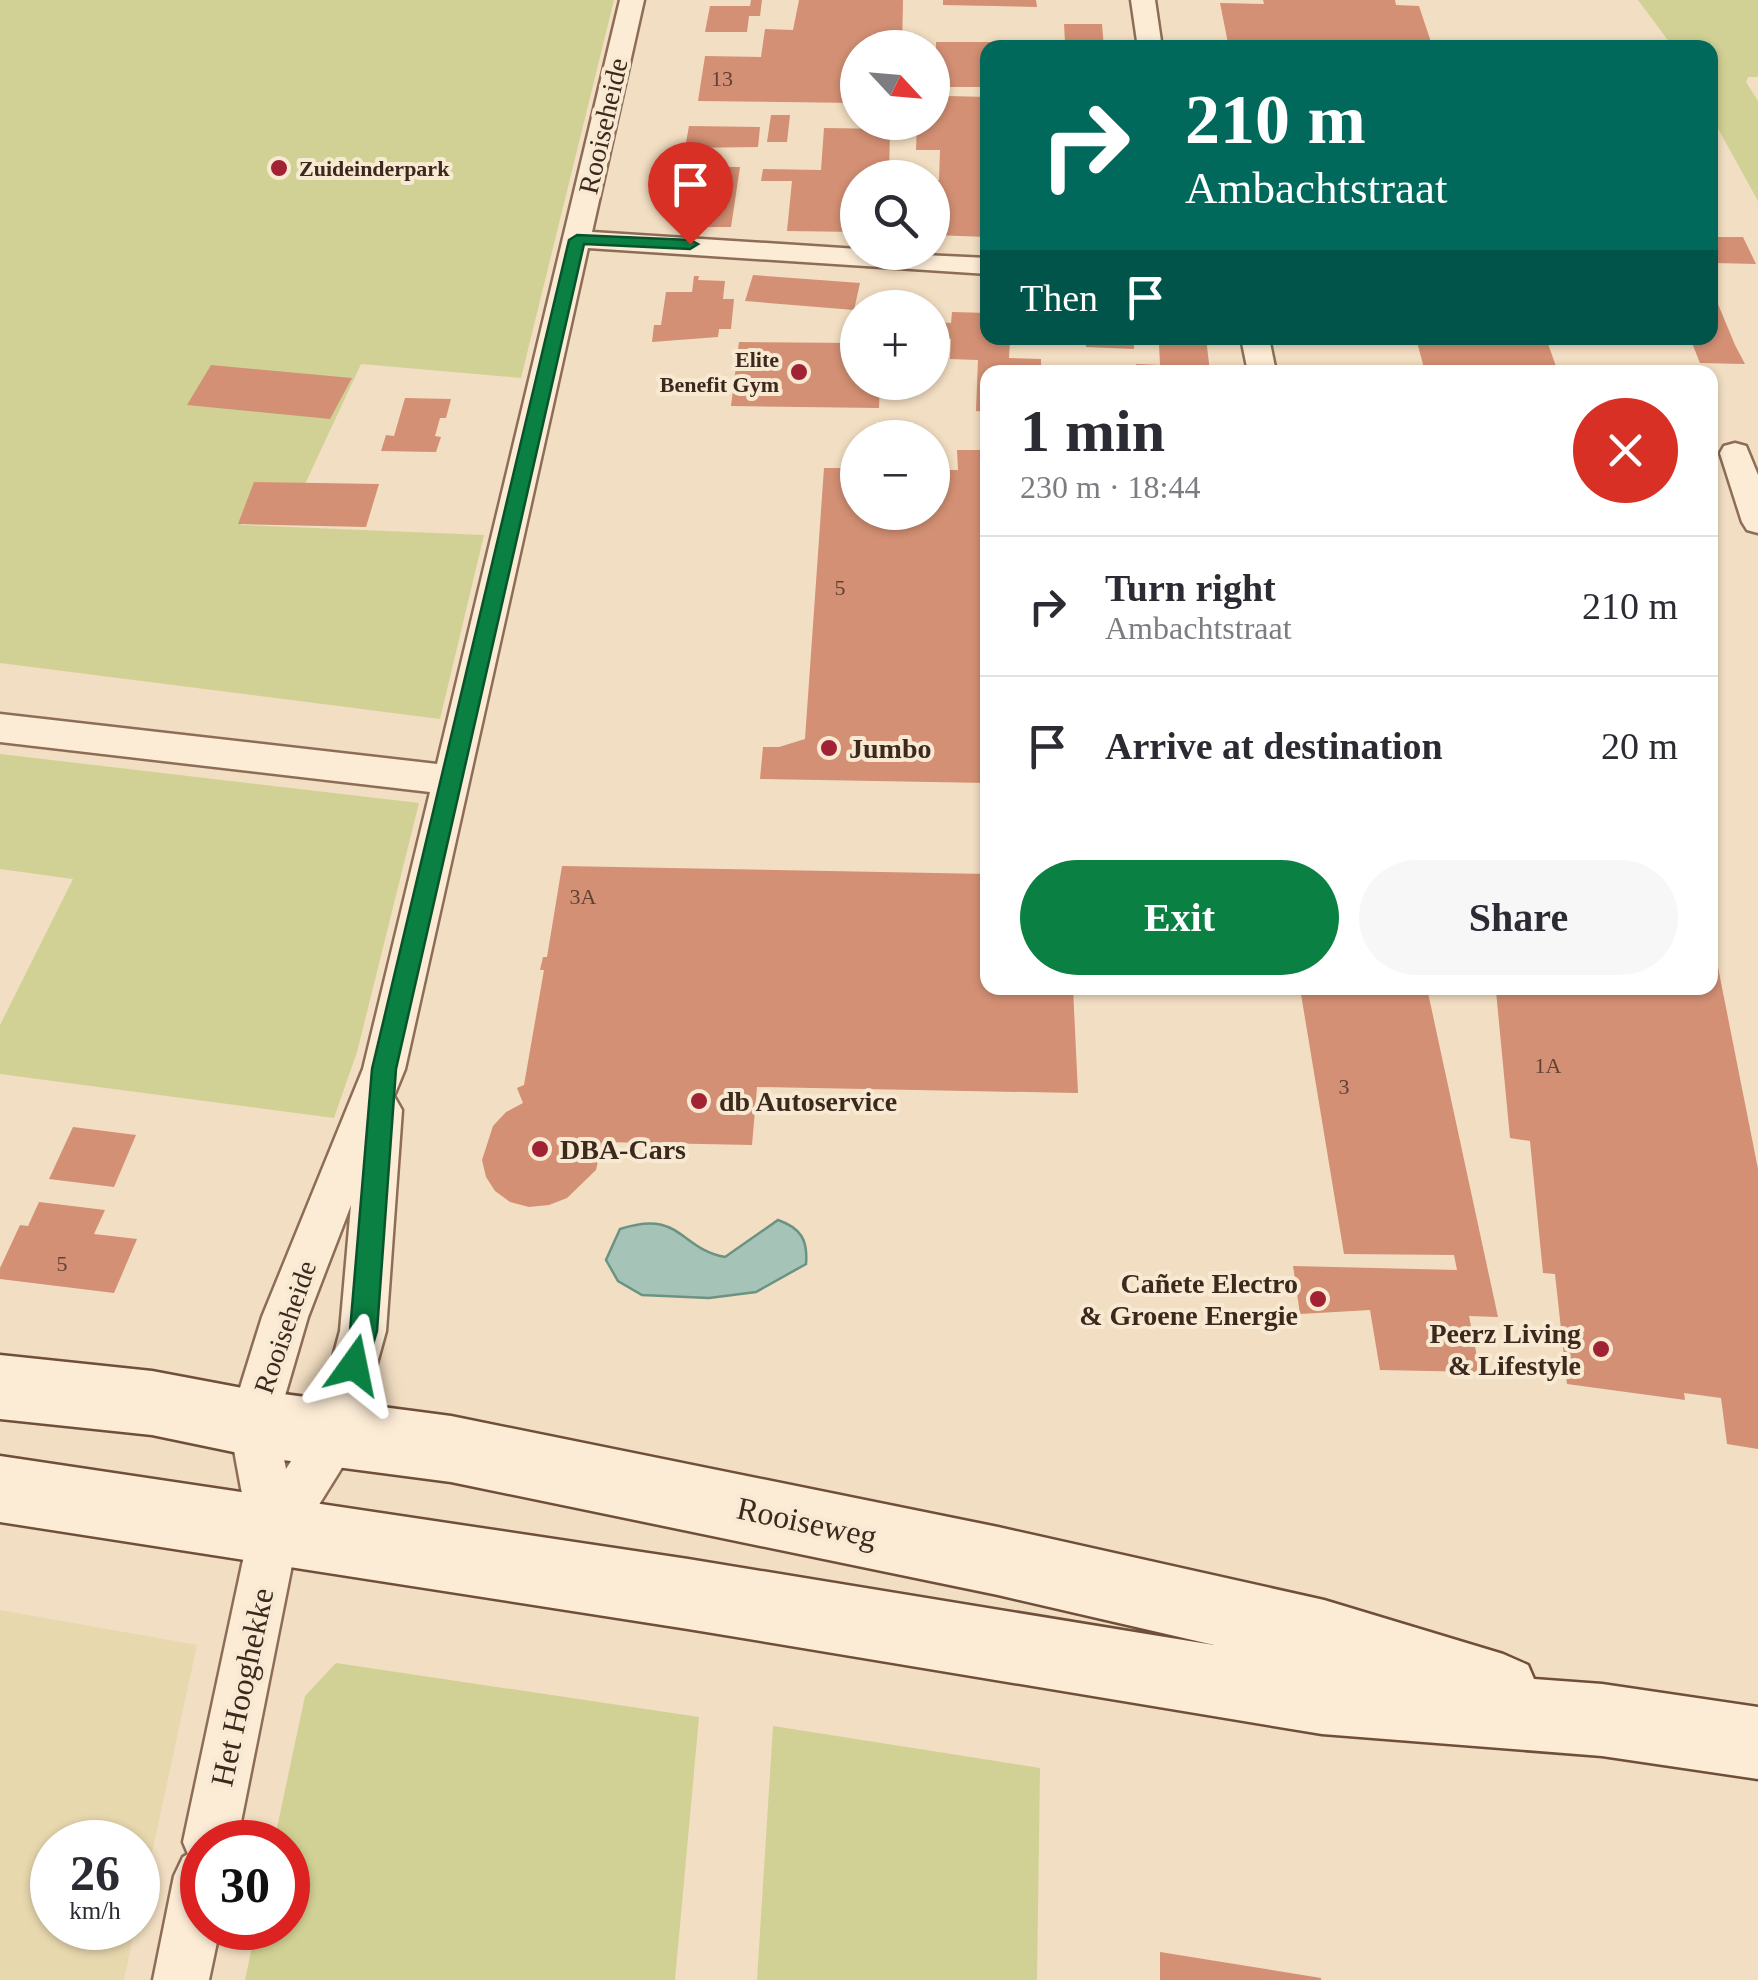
<!DOCTYPE html>
<meta charset="utf-8">
<style>
body{margin:0;font-family:Georgia,serif;background:#f7f7f7;color:#2b2b33;height:100vh;display:flex;flex-direction:column;font-size:38px;white-space:nowrap}
*{box-sizing:border-box;margin:0}
p{font-size:32px;color:#7c7c81}
.icon{flex:none;width:55px;height:55px;fill:none;stroke:currentColor;stroke-width:2;stroke-linecap:round;stroke-linejoin:round}
.map{position:relative;flex:1;overflow:hidden}
.sheet{position:absolute;left:980px;top:365px;width:738px;height:630px;display:flex;flex-direction:column;background:#fff;border-radius:20px;box-shadow:0 2px 8px #0004}
.sheet>*{flex:none}
.top-card{position:absolute;left:980px;top:40px;width:738px;height:305px;border-radius:20px;box-shadow:0 2px 8px #0004;background:#00695c;color:#fff;overflow:hidden}
.needle{width:65px;rotate:116deg}
.fabs{position:absolute;left:840px;top:30px;display:grid;gap:20px}
.fabs a{display:grid;place-items:center;width:110px;height:110px;border-radius:50%;background:#fff;box-shadow:0 2px 8px #0004;font-size:50px}
.speed{position:absolute;left:30px;top:1820px;display:flex;gap:20px;font-size:50px;font-weight:700;text-align:center}
.speed>*{display:grid;place-content:center;width:130px;height:130px;border-radius:50%;background:#fff;box-shadow:0 2px 8px #0004;line-height:1}
.speed small{font-size:25px;font-weight:400}
.speed .limit{border:15px solid #d22;background:#fff;color:#111}
.pin{position:absolute;display:grid;place-items:center;width:85px;height:85px;color:#fff;margin:-102px -42px;border-radius:50% 50% 50% 0;rotate:-45deg;box-shadow:0 0 10px #0007}
.pin .icon{rotate:45deg}
.me{position:absolute;width:110px;margin:-55px;rotate:12deg;stroke-linejoin:round;filter:drop-shadow(0 0 8px #0008)}
.turn{display:flex;align-items:center;gap:35px;height:210px;padding:0 40px;font-size:45px}
.turn .icon{width:130px;height:130px;stroke-width:2.5}
.turn b{display:block;font-size:70px;line-height:85px}
.then{display:flex;align-items:center;height:95px;padding:0 40px;background:#0003;gap:20px;font-size:38px}
.round{display:grid;place-items:center;flex:none;width:105px;height:105px;border-radius:52px;background:#f7f7f7}
.summary{display:flex;align-items:center;justify-content:space-between;height:170px;padding:0 40px}
h1{font-size:60px;font-weight:700;line-height:75px}
.action{display:flex;gap:20px;margin-top:auto;padding:20px 40px}
.action a{flex:1;height:115px;border-radius:60px;background:#0b8043;color:#fff;font-size:40px;font-weight:700;line-height:115px;text-align:center}
.action a+a{background:#f7f7f7;color:#2b2b33}
ul{padding:0;list-style:none}
li{display:flex;align-items:center;gap:30px;height:140px;padding:0 40px;border-top:2px solid #e1e1e2}
li div{flex:1}
li b{display:block;font-size:38px}
li em{font-style:normal}
.map>svg:first-child{display:block}
.farmland{fill:#e8d8ae}
.green{fill:#d1d195}
.water{fill:#a5c4b7;stroke:#6a9384;stroke-width:2.5}
.building{fill:#d39074}
.lines{fill:none;stroke-linecap:round;stroke-linejoin:round}
.minor-casing{stroke:#8d6d57;stroke-width:5}
.secondary-casing{stroke:#6f4e3a;stroke-width:5}
.minor{fill:#fcecd6;fill-rule:evenodd}
.secondary{fill:#fcecd6;fill-rule:evenodd}
.route{fill:#0b8043;stroke:#07532c;stroke-width:2.5}
.poi-dot{fill:#a12232;stroke:#f8e9d2;stroke-width:4}
.labels{text-anchor:middle;dominant-baseline:central;stroke-width:8;stroke-linejoin:round;paint-order:stroke}
.number-label{font-size:22px;fill:#624233}
.far-poi-label{font-size:22px;font-weight:bold;fill:#3c281d;stroke:#f8e9d2;text-anchor:start}
.street-label{font-size:28px;fill:#3c281d;stroke:#f8e9d2}
.poi-label{font-size:28px;font-weight:bold;fill:#3c281d;stroke:#f8e9d2;text-anchor:start}
.near-street-label{font-size:32px;fill:#3c281d;stroke:#f8e9d2}
</style>
<div class="map">
<svg width="1758" height="1980" viewBox="0 0 1758 1980">
<rect width="100%" height="100%" fill="#f2dec2"/>
<polygon class="farmland" points="0,1610 197,1645 138,1917 138,1842 52,1842 52,1928 135,1928 124,1980 0,1980"/>
<g class="green">
<polygon points="0,0 614,0 521,378 361,364 305,484 258,482 241,525 484,535 440,719 0,663"/>
<polygon points="1638,0 1758,0 1758,77 1748,77 1746,82 1758,101 1758,201 1710,114 1710,48 1673,47"/>
<polygon points="0,754 419,803 357,1052 334,1118 0,1074 0,1025 73,879 0,869"/>
<polygon points="336,1663 699,1717 675,1980 245,1980 256,1928 288,1928 288,1842 274,1842 305,1696"/>
<polygon points="773,1726 1040,1768 1037,1980 757,1980"/>
</g>
<path class="water" d="M778 1220C801 1228 808 1240 806 1264L756 1292 709 1298 642 1295 618 1281 606 1260 620 1229C681 1209 678 1248 725 1257Z"/>
<g class="building">
<polygon points="751,0 762,0 760,16 749,16 747,32 705,32 710,6 750,6"/>
<polygon points="799,0 903,0 902,48 858,48 858,103 698,101 705,56 761,57 765,29 793,30"/>
<polygon points="943,0 1036,0 1037,7 943,5"/>
<polygon points="1263,0 1395,0 1396,5 1419,6 1433,48 1229,48 1220,3 1264,4"/>
<polygon points="1064,24 1102,24 1104,48 988,48 988,87 936,87 936,42 1065,42"/>
<polygon points="947,96 988,97 988,237 932,235 932,180 939,180 940,150 916,150 917,122 932,122 932,100 947,100"/>
<polygon points="771,115 790,115 787,142 767,142"/>
<polygon points="689,126 760,127 758,147 685,148"/>
<polygon points="824,128 890,129 889,178 858,178 858,232 787,231 792,181 761,181 763,169 821,170"/>
<polygon points="708,167 740,167 731,227 704,227 706,218 672,217 676,202 703,203"/>
<polygon points="1710,237 1743,237 1756,264 1716,263"/>
<polygon points="753,275 860,283 854,310 745,301"/>
<polygon points="694,276 699,276 698,280 725,281 723,299 734,299 731,329 719,329 718,337 652,342 654,325 661,325 666,292 692,292"/>
<polygon points="1710,285 1735,345 1745,364 1700,363 1690,338 1710,338"/>
<polygon points="952,312 988,313 988,338 1010,340 1009,358 1041,359 1041,372 988,372 988,412 976,411 978,360 950,359 951,339 936,338 938,322 951,323"/>
<polygon points="1086,338 1206,338 1210,372 1137,372 1136,364 1160,365 1159,344 1134,343 1134,349 1086,347"/>
<polygon points="1416,338 1546,338 1558,372 1425,372"/>
<polygon points="739,342 858,343 858,382 880,382 879,408 731,406"/>
<polygon points="211,365 352,378 330,419 187,405"/>
<polygon points="405,398 451,399 446,418 440,418 435,436 441,437 436,452 381,451 386,435 394,436"/>
<polygon points="957,450 988,450 988,783 760,779 763,747 779,747 805,739 824,468 858,468 858,512 932,512 932,470 958,470"/>
<polygon points="254,482 379,484 366,527 238,524"/>
<polygon points="562,866 988,874 988,988 1073,988 1078,1093 757,1087 752,1145 602,1142 596,1170 567,1198 549,1205 529,1207 510,1202 495,1191 486,1177 482,1160 493,1126 506,1112 523,1103 517,1088 524,1085 544,970 540,970 543,957 547,957"/>
<polygon points="1710,927 1758,1169 1758,1449 1727,1444 1721,1398 1684,1393 1685,1400 1567,1384 1555,1274 1543,1273 1530,1141 1510,1138 1496,991 1489,990 1710,988"/>
<polygon points="1300,988 1427,988 1498,1317 1469,1316 1480,1372 1380,1370 1370,1310 1300,1314 1293,1266 1457,1270 1454,1255 1344,1254"/>
<polygon points="73,1127 136,1135 114,1187 49,1179"/>
<polygon points="39,1202 105,1210 94,1234 137,1239 114,1293 0,1279 0,1268 20,1225 28,1226"/>
<polygon points="1160,1952 1321,1978 1321,1980 1160,1980"/>
</g>
<g class="lines">
<g class="minor-casing">
<g id="minor">
<path d="M620 0H644L592 232 858 249V252L988 258V274L588 248 405 1069 394 1096 402 1110 386 1331 353 1450 297 1540 237 1842H202V1928H220L209 1980H153L174 1876 183 1857 188 1854 183 1842 249 1532 229 1423 262 1317 363 1069 430 792 0 742V714L437 764ZM351 1205 340 1331 315 1423 286 1469 277 1423 308 1317Z"/>
<polygon points="1131,0 1155,0 1162,48 1138,48"/>
<polygon points="1241,338 1269,338 1276,372 1248,372"/>
<polygon points="1735,443 1746,446 1758,475 1758,533 1747,530 1742,522 1720,453 1724,446"/>
</g>
</g>
<g class="secondary-casing">
<polygon id="secondary" points="0,1355 152,1371 253,1390 451,1416 998,1527 1324,1600 1503,1654 1528,1665 1534,1679 1602,1684 1758,1707 1758,1779 1602,1756 1322,1734 688,1629 0,1522 0,1456 688,1559 1214,1645 998,1595 451,1482 253,1456 152,1435 0,1419"/>
</g>
<use href="#minor" class="minor"/>
<use href="#secondary" class="secondary"/>
</g>
<polygon class="route" points="577,235 690,240 698,244 690,249 584,244 396,1069 377,1331 364,1374 354,1378 345,1374 341,1365 350,1331 372,1069 569,240"/>
<g class="poi-dot">
<circle cx="279" cy="168" r="10"/>
<circle cx="799" cy="372" r="10"/>
<circle cx="829" cy="748" r="10"/>
<circle cx="699" cy="1101" r="10"/>
<circle cx="540" cy="1149" r="10"/>
<circle cx="1318" cy="1299" r="10"/>
<circle cx="1601" cy="1349" r="10"/>
</g>
<g class="labels">
<g class="number-label">
<text x="722" y="78">13</text>
<text x="840" y="587">5</text>
<text x="583" y="896">3A</text>
<text x="1548" y="1065">1A</text>
<text x="1344" y="1086">3</text>
<text x="62" y="1263">5</text>
</g>
<g class="far-poi-label">
<text x="299" y="168">Zuideinderpark</text>
<text x="779" y="359" text-anchor="end">Elite<tspan x="779" dy="25">Benefit Gym</tspan></text>
</g>
<g class="street-label">
<text transform="translate(603 126) rotate(-77)">Rooiseheide</text>
<text transform="translate(285 1327) rotate(-71)">Rooiseheide</text>
</g>
<g class="poi-label">
<text x="849" y="748">Jumbo</text>
<text x="719" y="1101">db Autoservice</text>
<text x="560" y="1149">DBA-Cars</text>
<text x="1298" y="1283" text-anchor="end">Cañete Electro<tspan x="1298" dy="32">&amp; Groene Energie</tspan></text>
<text x="1581" y="1333" text-anchor="end">Peerz Living<tspan x="1581" dy="32">&amp; Lifestyle</tspan></text>
</g>
<g class="near-street-label">
<text transform="translate(807 1522) rotate(12)">Rooiseweg</text>
<text transform="translate(242 1687) rotate(-78)">Het Hooghekke</text>
</g>
</g>
</svg>
<div class="fabs">
<a><svg class="needle" viewBox="-14 -14 28 28"><path d="M0-13l5 13h-10z" fill="#e53935"/><path d="M0 13l5-13h-10z" fill="#7c7c81"/></svg></a>
<a><svg class="icon" aria-label="search" viewBox="0 0 24 24"><circle cx="10" cy="10" r="6"/><path d="M15 15l6 6"/></svg></a>
<a>+</a>
<a>−</a>
</div>
<div class="speed"><div>26<small>km/h</small></div><div class="limit">30</div></div>
<div class="pin" style="left:690px;top:244px;background:#d93025"><svg class="icon" aria-label="arrive" viewBox="0 0 24 24"><path d="M6 21V4h12l-3 4 3 4H6"/></svg></div>
<svg class="me" style="left:354px;top:1365px" viewBox="-20 -20 40 40"><path d="M0-17L14 15 0 8-14 15z" fill="#0b8043" stroke="#fff" stroke-width="4"/></svg>
<div class="top-card">
<div class="turn"><svg class="icon" aria-label="right" viewBox="0 0 24 24"><path d="M7 20v-9h11M14 6l5 5-5 5"/></svg><div><b>210 m</b>Ambachtstraat</div></div>
<div class="then">Then<svg class="icon" aria-label="arrive" viewBox="0 0 24 24"><path d="M6 21V4h12l-3 4 3 4H6"/></svg></div>
</div>
<section class="sheet">
<div class="summary"><div><h1>1 min</h1><p>230 m · 18:44</p></div><a class="round" style="background:#d93025;color:#fff"><svg class="icon" aria-label="close" viewBox="0 0 24 24"><path d="M6 6l12 12M18 6L6 18"/></svg></a></div>
<ul>
<li><svg class="icon" aria-label="right" viewBox="0 0 24 24"><path d="M7 20v-9h11M14 6l5 5-5 5"/></svg><div><b>Turn right</b><p>Ambachtstraat</p></div><em>210 m</em></li>
<li><svg class="icon" aria-label="arrive" viewBox="0 0 24 24"><path d="M6 21V4h12l-3 4 3 4H6"/></svg><div><b>Arrive at destination</b></div><em>20 m</em></li>
</ul>
<div class="action"><a>Exit</a><a>Share</a></div>
</section>
</div>
